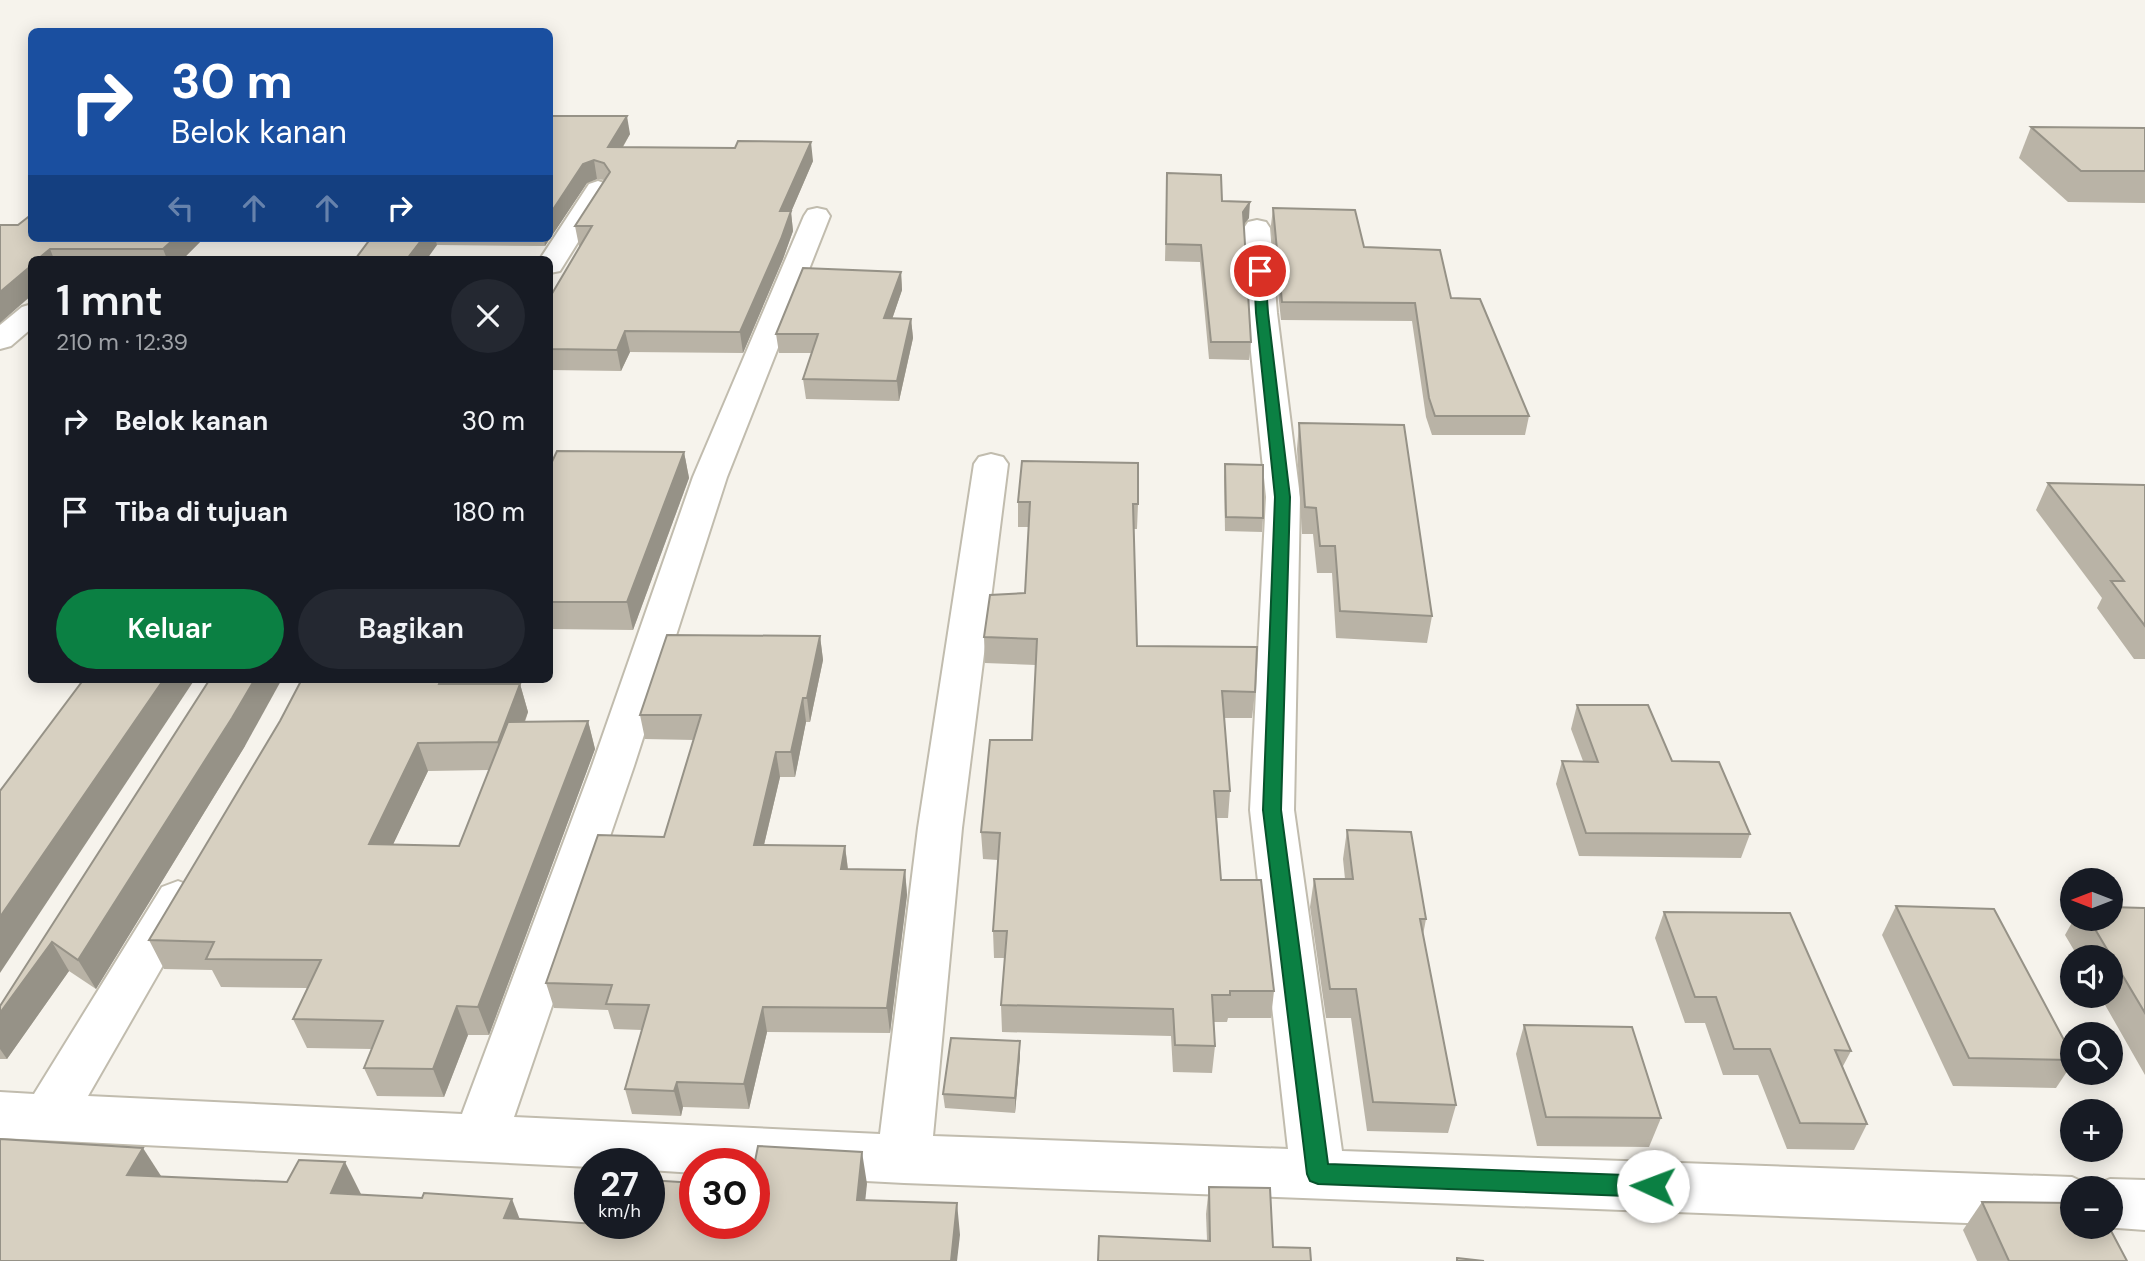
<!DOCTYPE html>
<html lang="id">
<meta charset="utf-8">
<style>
body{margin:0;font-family:"DM Sans",sans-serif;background:#242831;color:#f1f3f6;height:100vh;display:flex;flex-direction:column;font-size:26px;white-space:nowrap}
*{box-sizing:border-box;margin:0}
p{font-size:23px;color:#9ea1a6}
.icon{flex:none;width:38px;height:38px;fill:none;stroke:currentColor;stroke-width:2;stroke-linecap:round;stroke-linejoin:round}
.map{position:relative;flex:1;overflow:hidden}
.sheet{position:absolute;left:28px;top:256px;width:525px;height:427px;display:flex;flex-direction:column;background:#171b24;border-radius:10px;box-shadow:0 4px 18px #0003}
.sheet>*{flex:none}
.guide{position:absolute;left:28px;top:28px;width:525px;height:214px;border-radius:10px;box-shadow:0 4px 18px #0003;background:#1a4fa0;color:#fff;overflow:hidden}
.needle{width:46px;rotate:270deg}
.fabs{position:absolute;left:2060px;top:868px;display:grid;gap:14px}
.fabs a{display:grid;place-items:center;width:63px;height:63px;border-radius:50%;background:#171b24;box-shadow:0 4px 18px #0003;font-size:35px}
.speed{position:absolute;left:574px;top:1148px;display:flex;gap:14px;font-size:35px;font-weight:700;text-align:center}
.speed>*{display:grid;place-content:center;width:91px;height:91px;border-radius:50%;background:#171b24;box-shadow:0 4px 18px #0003;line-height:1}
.speed small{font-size:18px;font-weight:400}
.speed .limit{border:10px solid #d22;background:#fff;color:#111}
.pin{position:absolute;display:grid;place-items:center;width:60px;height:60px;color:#fff;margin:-30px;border:4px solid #fff;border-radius:50%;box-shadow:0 2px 7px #0007}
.me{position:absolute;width:77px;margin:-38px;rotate:272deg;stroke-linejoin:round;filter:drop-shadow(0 0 5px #0008)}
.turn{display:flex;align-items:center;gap:24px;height:147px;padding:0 28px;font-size:32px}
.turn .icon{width:91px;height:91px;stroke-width:2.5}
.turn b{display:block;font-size:49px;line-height:60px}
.lanes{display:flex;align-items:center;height:66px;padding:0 28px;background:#0003;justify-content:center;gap:35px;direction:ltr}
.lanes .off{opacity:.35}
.round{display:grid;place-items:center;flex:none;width:74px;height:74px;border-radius:37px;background:#242831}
.summary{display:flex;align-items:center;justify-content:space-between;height:119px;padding:0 28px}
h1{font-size:42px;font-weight:600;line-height:52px}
.button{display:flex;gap:14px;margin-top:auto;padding:14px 28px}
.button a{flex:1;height:80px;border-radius:42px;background:#0b8043;color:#fff;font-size:28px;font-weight:600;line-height:80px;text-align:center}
.button a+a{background:#242831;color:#f1f3f6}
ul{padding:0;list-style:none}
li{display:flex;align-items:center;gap:21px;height:91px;padding:0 28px}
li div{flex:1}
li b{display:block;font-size:26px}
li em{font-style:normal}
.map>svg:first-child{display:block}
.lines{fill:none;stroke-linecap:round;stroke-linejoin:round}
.minor-casing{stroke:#c1bcae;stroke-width:4}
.minor{fill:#fff;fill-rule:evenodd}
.wall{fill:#b9b3a6;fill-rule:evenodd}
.shaded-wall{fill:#969287}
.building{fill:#d7d0c1;stroke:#969287;stroke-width:2}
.route{fill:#0b8043;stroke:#07532c;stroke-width:2}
</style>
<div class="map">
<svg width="2145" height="1261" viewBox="0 0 2145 1261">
<rect width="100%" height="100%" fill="#f6f3ec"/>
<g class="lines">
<g class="minor-casing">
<g id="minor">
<polygon points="598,181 607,184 611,189 560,271 550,273 550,259 540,259 589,184"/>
<polygon points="817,208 826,210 830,216 727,477 634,766 514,1117 880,1134 918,828 974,464 979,457 991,454 1003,457 1008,464 962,828 933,1136 1288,1149 1250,810 1266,497 1247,313 1244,228 1248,222 1257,220 1266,222 1270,228 1277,313 1300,497 1294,810 1342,1151 2072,1177 2092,1186 2110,1179 2145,1180 2145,1230 2104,1227 2110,1227 2110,1188 2072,1188 2072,1227 904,1183 754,1175 754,1164 695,1164 695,1173 649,1170 649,1164 590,1164 590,1167 0,1138 0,1092 34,1094 162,887 178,881 194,887 201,899 88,1096 462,1114 592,766 693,477 804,216 808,210"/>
<polygon points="32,304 32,328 11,346 0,349 0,325 22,307"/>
</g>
</g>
<use href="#minor" class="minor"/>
</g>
<g class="wall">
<polygon points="550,116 630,134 623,147 813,161 791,212 793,231 783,259 743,353 630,352 621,371 550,370 550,297 580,246 579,246 575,226 604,180 597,179 587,183 545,246 437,245 356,258 371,238 550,238"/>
<polygon points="2031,127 2145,128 2145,203 2068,202 2019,158"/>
<polygon points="1167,173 1222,201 1249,218 1243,226 1251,342 1249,360 1209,359 1200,262 1165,261"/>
<polygon points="1273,208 1364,247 1451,298 1529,416 1525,435 1432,435 1426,417 1412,321 1281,320 1271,225"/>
<polygon points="32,238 98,238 97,239 103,239 105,238 204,238 183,259 32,259"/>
<polygon points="901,272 902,290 892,319 911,319 913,338 899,401 806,399 803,379 812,353 779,353 776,334"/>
<polygon points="1299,423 1432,616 1427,643 1336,638 1332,573 1317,573 1313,534 1302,534 1297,449"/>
<polygon points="684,452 689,478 633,630 550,629 550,466"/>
<polygon points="1225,464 1263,518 1262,532 1225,531 1224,477"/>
<polygon points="2048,483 2145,485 2145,659 2134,659 2097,608 2102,598 2036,510"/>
<polygon points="1018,502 1138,504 1137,529 1134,529 1137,646 1255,692 1252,718 1224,718 1230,791 1228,818 1217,818 1221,880 1274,991 1271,1018 1228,1018 1227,1022 1213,1022 1215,1046 1212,1073 1173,1072 1171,1036 1002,1032 1001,1005 1005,958 994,958 993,931 998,860 983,859 981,832 1032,740 1036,665 985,663 984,637 1025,593 1029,527 1018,527"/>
<polygon points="820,636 823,660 810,722 806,722 795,777 780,777 764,845 845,846 848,869 905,870 907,895 890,1033 767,1032 749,1109 683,1107 681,1116 632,1114 625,1089 642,1030 614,1029 608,1010 554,1008 546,983 664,837 694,740 645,739 640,715"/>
<polygon points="210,679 245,746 96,989 69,971 7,1059 0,1059 0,1006"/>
<path d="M302 679H463L461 684H520L528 712 525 722 588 721 595 749 489 1035H468L444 1097 377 1096 364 1068 372 1049 307 1048 293 1019 307 988 221 987 212 970 164 969 149 940 280 721ZM489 770 459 846 393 844 428 771Z"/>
<polygon points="1577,705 1672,761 1750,834 1741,858 1579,856 1556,784 1562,761 1583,761 1571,729"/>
<polygon points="1347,830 1426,919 1423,935 1456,1105 1448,1133 1367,1131 1351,1018 1326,1018 1310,907 1314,879 1345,879 1343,859"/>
<polygon points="1896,906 2072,1055 2072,1064 2056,1088 1953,1086 1882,935"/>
<polygon points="2145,908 2145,1075 2100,996 2110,996 2110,957 2078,957 2065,935 2074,919 2110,919"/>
<polygon points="1664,912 1851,1051 1842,1068 1867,1124 1854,1150 1787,1149 1758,1075 1723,1075 1705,1023 1685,1023 1655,938"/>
<polygon points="1524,1025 1661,1118 1649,1147 1537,1146 1516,1054"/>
<polygon points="1020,1056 1015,1113 945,1108 943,1094"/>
<polygon points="1209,1187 1273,1247 1207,1240 1206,1214"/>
<polygon points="1982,1202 2127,1261 1977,1261 1963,1230"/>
</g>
<g class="shaded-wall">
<polygon points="627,116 630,134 612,165 608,147"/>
<polygon points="811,142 813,161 791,212 793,231 783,259 743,353 740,332 780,211"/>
<polygon points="594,160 597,179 587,183 545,246 544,238 550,238 550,214 583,164"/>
<polygon points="1250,202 1249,218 1241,228 1243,212"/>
<polygon points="69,238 98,238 87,249 73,249"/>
<polygon points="175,238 204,238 183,259 167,259 163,249"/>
<polygon points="423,238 435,238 437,245 427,259 407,259"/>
<polygon points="50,249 54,259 38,259"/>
<polygon points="32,265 32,295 0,323 0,292"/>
<polygon points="901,272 902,290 886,337 884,318"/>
<polygon points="911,319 913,338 899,401 897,381"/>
<polygon points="625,331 630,352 621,371 617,350"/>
<polygon points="684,452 689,478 633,630 627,602"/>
<polygon points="820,636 823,660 810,722 807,698"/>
<polygon points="164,679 195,679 0,973 0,917"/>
<polygon points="255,679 282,679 245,746 96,989 78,960"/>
<polygon points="441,679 463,679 448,712 439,684"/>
<polygon points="520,684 528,712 506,770 498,742"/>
<polygon points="803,698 806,722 795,777 791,752"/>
<polygon points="588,721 595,749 489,1035 478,1007"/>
<polygon points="418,743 428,771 380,872 369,844"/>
<polygon points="776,752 780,777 758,870 754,845"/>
<polygon points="845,846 848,871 841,869"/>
<polygon points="905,870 907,895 890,1033 887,1008"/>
<polygon points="52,942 69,971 7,1059 0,1049 0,1013"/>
<polygon points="457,1006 468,1035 444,1097 433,1069"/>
<polygon points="763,1007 767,1032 749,1109 744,1084"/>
<polygon points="1020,1041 1020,1056 1015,1113 1015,1098"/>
<polygon points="677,1082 683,1107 681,1116 674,1091"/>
<polygon points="143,1148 163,1179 127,1175"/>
<polygon points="862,1152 867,1184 862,1231 857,1200"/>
<polygon points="345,1162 361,1194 348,1224 331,1193"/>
<polygon points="512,1199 524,1230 504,1218"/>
<polygon points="957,1203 960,1235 957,1261 951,1261"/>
</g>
<g class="building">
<polygon points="550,116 627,116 608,147 735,148 738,141 811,142 780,211 791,211 781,239 740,332 625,331 617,350 550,349 550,297 592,226 575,226 610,172 604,163 594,160 583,164 550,214"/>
<polygon points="2031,127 2145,128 2145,171 2081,171"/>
<polygon points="1167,173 1221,175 1222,201 1250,202 1243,212 1251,342 1211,342 1201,245 1166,244"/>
<polygon points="1273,208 1355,210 1364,247 1440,250 1451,298 1480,299 1529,416 1435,416 1429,398 1415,303 1282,302"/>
<polygon points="32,214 32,238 103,239 105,238 175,238 163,249 50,249 38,259 32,259 32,265 0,292 0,225 18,225"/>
<polygon points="371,238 423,238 407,259 293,259 294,258 356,258"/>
<polygon points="803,268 901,272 884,318 911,319 897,381 803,379 818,334 776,334"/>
<polygon points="1299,423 1404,425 1432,616 1340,611 1335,546 1320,546 1316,508 1305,507"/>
<polygon points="557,451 684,452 627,602 550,602 550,466"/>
<polygon points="1022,461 1138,463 1138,504 1133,504 1137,646 1257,647 1255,692 1222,691 1230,791 1214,791 1221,880 1261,880 1274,991 1230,991 1230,995 1212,995 1215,1046 1175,1045 1173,1009 1001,1005 1007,931 993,931 1000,833 981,832 990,740 1032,740 1037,639 984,637 990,595 1025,593 1030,502 1018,502"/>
<polygon points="1225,464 1263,465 1263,518 1226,517"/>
<polygon points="2048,483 2145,485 2145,626 2111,581 2124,581"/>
<polygon points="667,635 820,636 807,698 803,698 791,752 776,752 754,845 845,846 841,869 905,870 887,1008 763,1007 744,1084 677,1082 674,1091 625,1089 649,1005 606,1004 612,985 546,983 598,835 664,837 701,715 640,715"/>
<polygon points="84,679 164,679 0,917 0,791"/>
<polygon points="210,679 255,679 232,718 78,960 52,942 0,1013 0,1006"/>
<polygon points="302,679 441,679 439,684 520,684 498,742 418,743 369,844 459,846 508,722 588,721 478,1007 457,1006 433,1069 364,1068 383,1021 293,1019 321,960 206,959 214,942 149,940 280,721"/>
<polygon points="1577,705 1648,705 1672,761 1719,762 1750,834 1586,833 1562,761 1598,762"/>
<polygon points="1347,830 1411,832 1426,919 1420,919 1456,1105 1373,1102 1356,989 1330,989 1314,879 1353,879"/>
<polygon points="1896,906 1994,909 2072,1055 2072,1060 1969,1058"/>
<polygon points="2110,907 2145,908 2145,1013 2089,919 2110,919"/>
<polygon points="1664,912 1790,913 1851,1051 1835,1050 1867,1124 1800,1123 1770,1049 1734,1049 1716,997 1695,997"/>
<polygon points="1524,1025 1632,1027 1661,1118 1546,1117"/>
<polygon points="951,1038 1020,1041 1015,1098 943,1094"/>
<polygon points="0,1139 143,1148 127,1175 287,1182 299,1160 345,1162 331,1193 422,1198 424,1193 512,1199 504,1218 627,1226 628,1223 649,1223 649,1180 695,1183 695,1223 754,1223 754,1166 758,1146 862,1152 857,1200 957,1203 951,1261 0,1261"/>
<polygon points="1209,1187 1270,1188 1273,1247 1310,1248 1311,1261 1098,1261 1099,1236 1210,1241"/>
<polygon points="1982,1202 2072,1203 2072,1227 2109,1227 2127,1261 2009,1261"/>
<polygon points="1457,1258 1484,1261 1457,1261"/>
</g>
<polygon class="route" points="1260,267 1265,271 1268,313 1290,497 1281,810 1328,1164 1653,1176 1661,1179 1664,1186 1661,1194 1653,1197 1318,1184 1310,1181 1307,1174 1263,810 1275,497 1256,313 1254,271"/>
</svg>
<div class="fabs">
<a><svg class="needle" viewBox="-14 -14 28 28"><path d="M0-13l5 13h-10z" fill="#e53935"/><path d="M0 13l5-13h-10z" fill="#9ea1a6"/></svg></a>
<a><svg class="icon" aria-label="sound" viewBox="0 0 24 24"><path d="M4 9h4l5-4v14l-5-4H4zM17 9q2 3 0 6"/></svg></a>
<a><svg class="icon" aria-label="search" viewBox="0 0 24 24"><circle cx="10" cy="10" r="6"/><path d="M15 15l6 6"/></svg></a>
<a>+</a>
<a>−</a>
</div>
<div class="speed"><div>27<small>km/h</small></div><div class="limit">30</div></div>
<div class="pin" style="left:1260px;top:271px;background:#d93025"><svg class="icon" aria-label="arrive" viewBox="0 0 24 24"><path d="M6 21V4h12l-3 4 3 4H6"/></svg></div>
<svg class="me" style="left:1653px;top:1186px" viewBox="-20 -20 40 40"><circle r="19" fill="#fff"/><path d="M0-13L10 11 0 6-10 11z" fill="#0b8043"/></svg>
<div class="guide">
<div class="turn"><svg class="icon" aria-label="right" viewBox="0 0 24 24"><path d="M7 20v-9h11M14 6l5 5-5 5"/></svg><div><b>30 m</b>Belok kanan</div></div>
<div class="lanes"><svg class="icon off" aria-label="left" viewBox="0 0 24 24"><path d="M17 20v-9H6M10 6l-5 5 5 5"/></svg><svg class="icon off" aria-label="ahead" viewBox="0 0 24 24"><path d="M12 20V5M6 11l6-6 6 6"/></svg><svg class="icon off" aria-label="ahead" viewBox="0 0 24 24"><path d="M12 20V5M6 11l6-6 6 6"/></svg><svg class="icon" aria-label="right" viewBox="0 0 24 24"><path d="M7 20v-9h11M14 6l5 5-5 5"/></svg></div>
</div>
<section class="sheet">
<div class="summary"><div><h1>1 mnt</h1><p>210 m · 12:39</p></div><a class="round"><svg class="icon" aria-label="close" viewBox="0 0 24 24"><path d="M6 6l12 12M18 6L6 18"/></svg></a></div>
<ul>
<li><svg class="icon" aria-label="right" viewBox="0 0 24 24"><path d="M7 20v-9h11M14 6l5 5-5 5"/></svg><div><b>Belok kanan</b></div><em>30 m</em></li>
<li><svg class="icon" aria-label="arrive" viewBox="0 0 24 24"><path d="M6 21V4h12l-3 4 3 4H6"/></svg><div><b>Tiba di tujuan</b></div><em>180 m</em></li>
</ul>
<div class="button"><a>Keluar</a><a>Bagikan</a></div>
</section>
</div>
